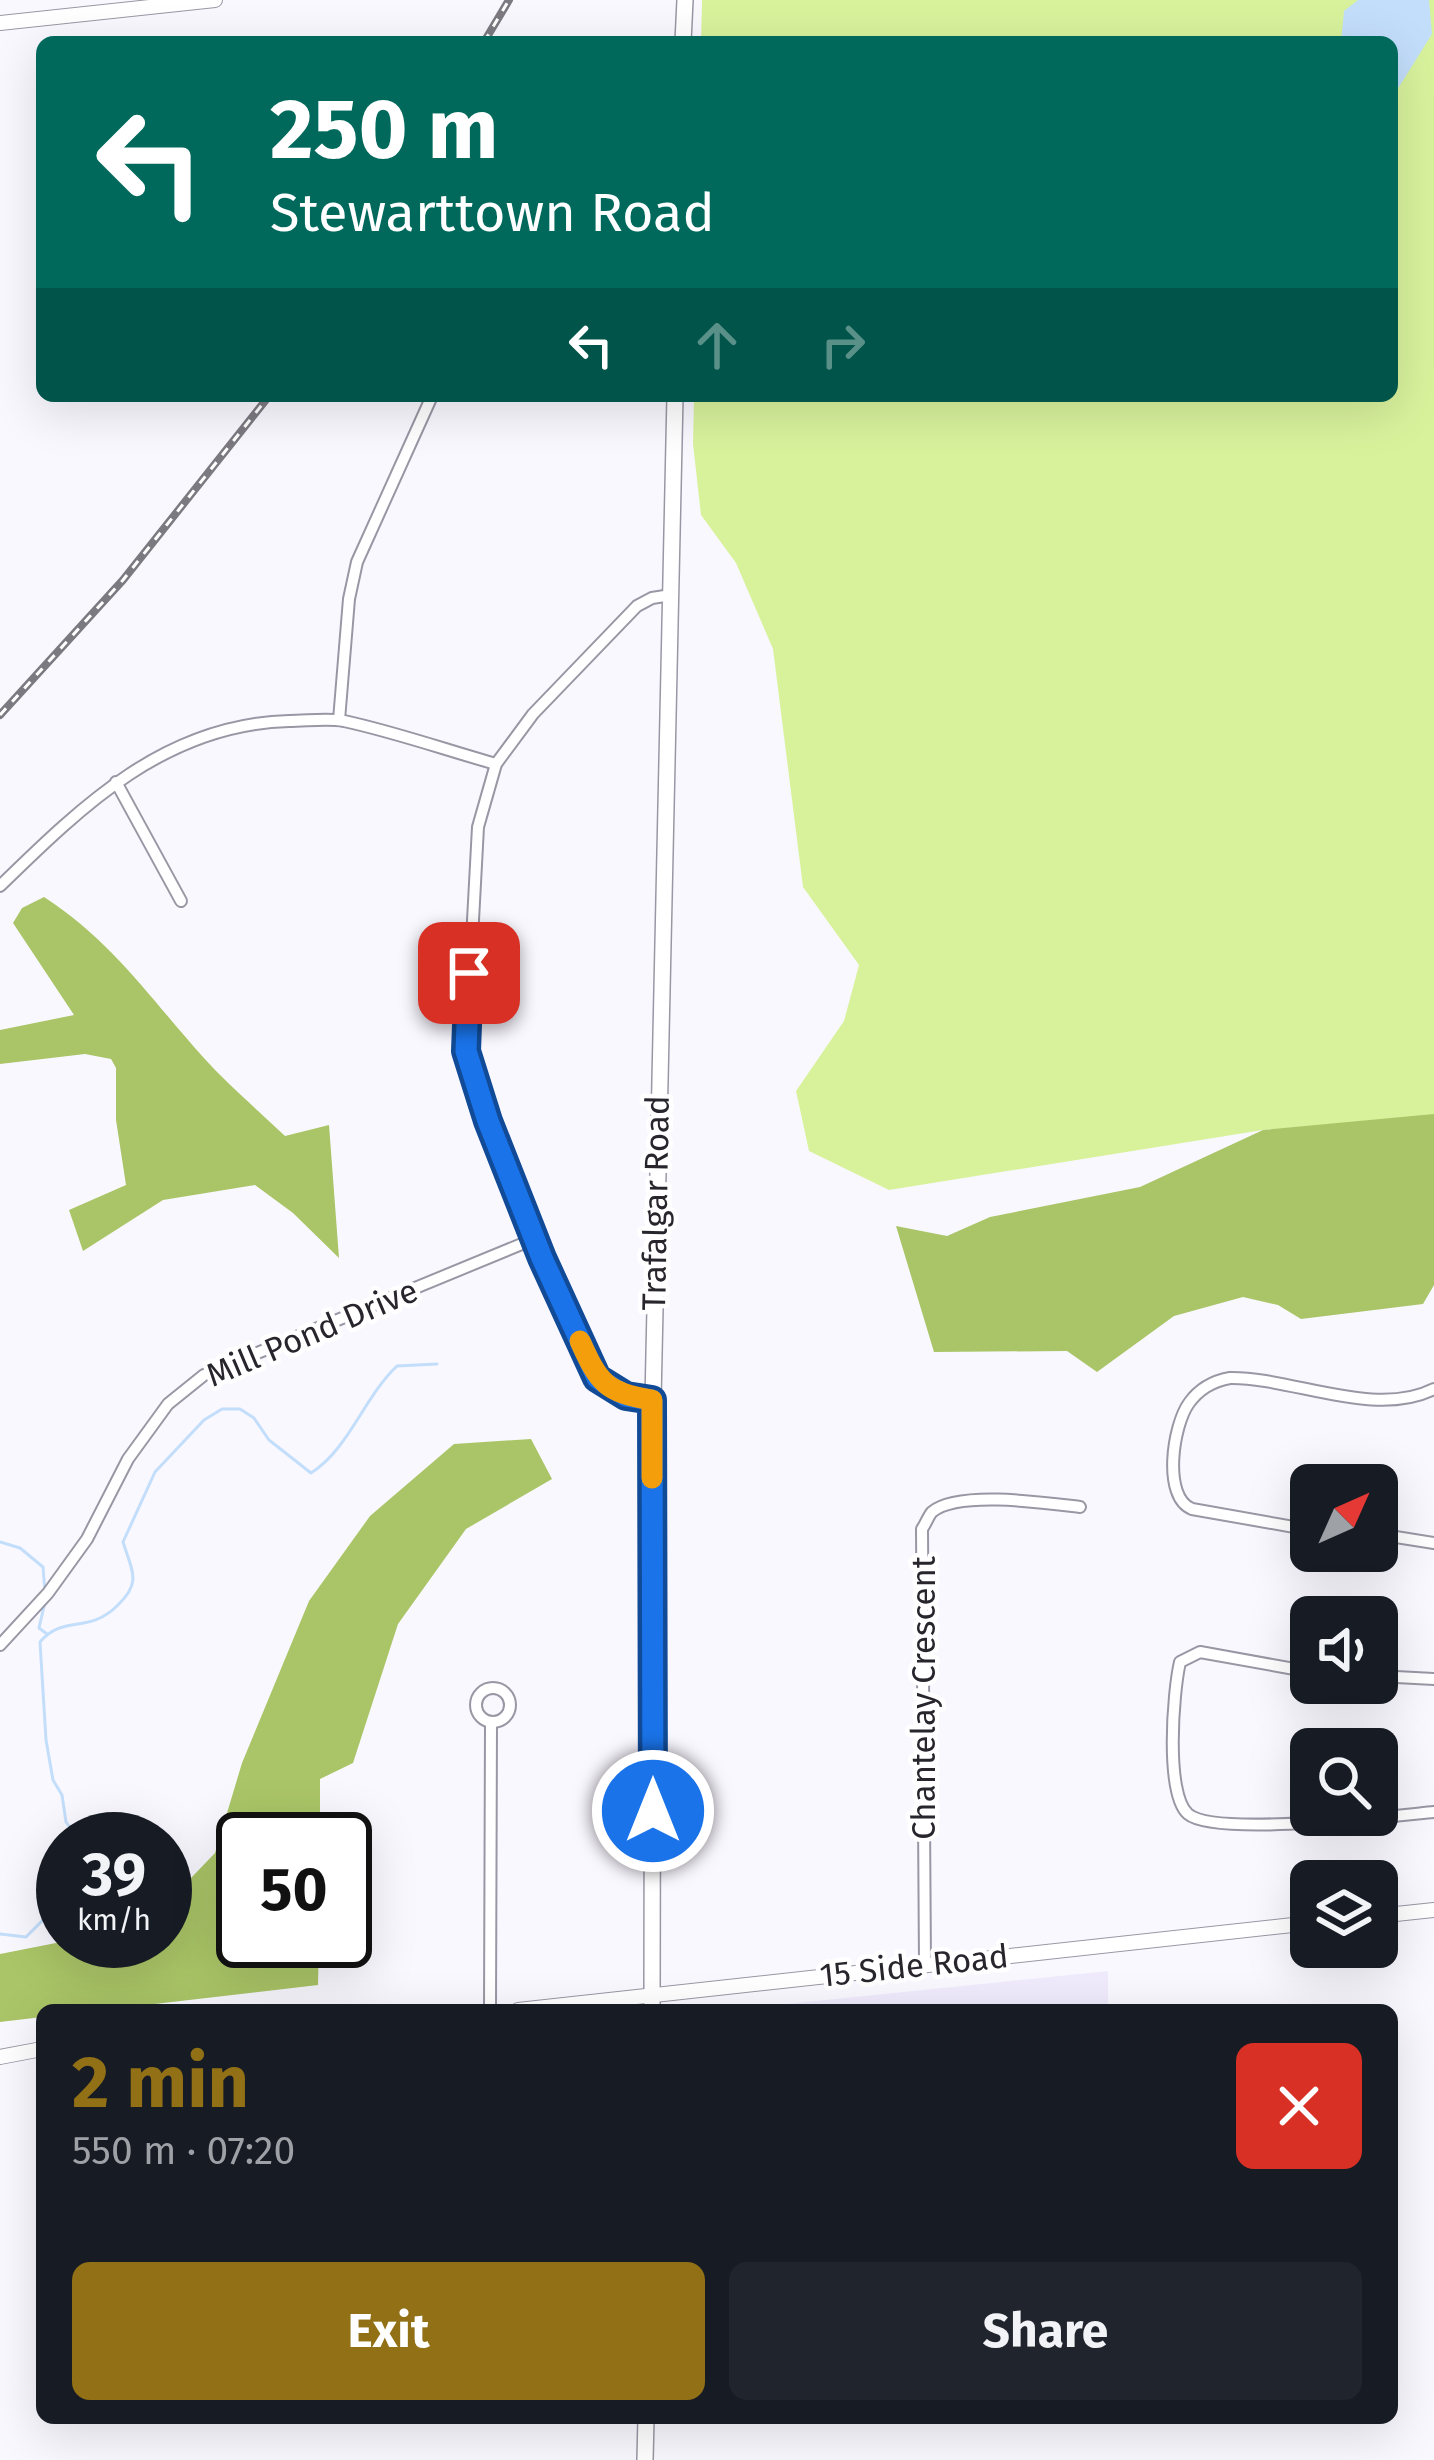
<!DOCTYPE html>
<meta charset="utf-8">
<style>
body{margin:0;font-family:"Fira Sans",sans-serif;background:#20242c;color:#f1f3f6;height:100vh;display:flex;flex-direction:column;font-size:45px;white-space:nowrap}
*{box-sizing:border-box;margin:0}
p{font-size:39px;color:#9ea1a6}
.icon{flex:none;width:66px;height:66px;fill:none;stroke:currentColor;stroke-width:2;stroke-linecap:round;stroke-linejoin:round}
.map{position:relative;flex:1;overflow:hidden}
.side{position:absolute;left:36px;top:2004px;width:1362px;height:420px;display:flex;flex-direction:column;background:#171b24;border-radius:18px;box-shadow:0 12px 48px #0002}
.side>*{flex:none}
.banner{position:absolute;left:36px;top:36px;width:1362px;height:366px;border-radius:18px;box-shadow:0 12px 48px #0002;background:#00695c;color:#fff;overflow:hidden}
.needle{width:78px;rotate:45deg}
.fabs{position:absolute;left:1290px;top:1464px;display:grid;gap:24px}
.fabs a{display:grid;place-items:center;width:108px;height:108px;border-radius:18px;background:#171b24;box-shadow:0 12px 48px #0002;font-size:60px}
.speed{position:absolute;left:36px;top:1812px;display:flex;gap:24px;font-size:60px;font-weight:700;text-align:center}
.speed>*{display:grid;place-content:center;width:156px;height:156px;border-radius:50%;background:#171b24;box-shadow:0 12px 48px #0002;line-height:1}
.speed small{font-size:30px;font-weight:400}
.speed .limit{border:6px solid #111;border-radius:18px;background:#fff;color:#111}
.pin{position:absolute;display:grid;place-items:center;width:102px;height:102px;color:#fff;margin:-51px;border-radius:24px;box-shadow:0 6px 18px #0006}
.me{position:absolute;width:132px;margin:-66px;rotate:0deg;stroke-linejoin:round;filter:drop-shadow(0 0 9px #0008)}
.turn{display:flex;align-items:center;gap:42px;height:252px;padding:0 36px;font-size:54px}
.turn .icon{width:156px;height:156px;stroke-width:2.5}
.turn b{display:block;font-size:84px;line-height:102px}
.lanes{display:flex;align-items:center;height:114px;padding:0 36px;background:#0003;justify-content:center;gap:60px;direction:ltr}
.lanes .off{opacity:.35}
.round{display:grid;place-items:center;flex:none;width:126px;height:126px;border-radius:18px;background:#20242c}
.overview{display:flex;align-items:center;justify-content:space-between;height:204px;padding:0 36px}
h1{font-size:72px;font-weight:700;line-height:90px;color:#917016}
.button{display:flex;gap:24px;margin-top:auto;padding:24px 36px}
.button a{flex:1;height:138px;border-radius:18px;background:#917016;color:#fff;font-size:48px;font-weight:700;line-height:138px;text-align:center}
.button a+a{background:#20242c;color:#f1f3f6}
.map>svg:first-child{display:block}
.built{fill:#efebfd}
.green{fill:#d8f29c}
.forest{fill:#aac567}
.water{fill:#c3defb}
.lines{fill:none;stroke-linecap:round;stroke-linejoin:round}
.stream{stroke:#c3defb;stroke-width:3}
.minor-casing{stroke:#9a97a5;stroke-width:14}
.tertiary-casing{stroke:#9a97a5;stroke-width:16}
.secondary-casing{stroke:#9a97a5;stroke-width:18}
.minor{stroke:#fff;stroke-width:10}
.tertiary{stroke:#fff;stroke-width:14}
.secondary{stroke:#fff;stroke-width:15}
.rail-casing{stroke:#7c7a81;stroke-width:8}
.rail{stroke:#fff;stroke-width:3;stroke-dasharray:9;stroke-linecap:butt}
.route-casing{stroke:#114b97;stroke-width:30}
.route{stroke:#1a73e8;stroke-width:21}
.slow{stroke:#f59e0b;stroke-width:21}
.labels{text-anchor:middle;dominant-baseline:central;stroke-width:9;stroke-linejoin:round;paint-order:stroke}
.street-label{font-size:33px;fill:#28262c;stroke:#fff}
</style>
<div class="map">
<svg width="1434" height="2460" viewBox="0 0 1434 2460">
<rect width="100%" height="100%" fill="#faf8ff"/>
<polygon class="built" points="1108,1971 1108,2010 728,2010"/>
<polygon class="green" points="702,0 1434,0 1434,1116 1263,1130 889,1190 809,1151 796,1091 844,1021 859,965 803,887 773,649 736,563 701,515 693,444 694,396 1392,396 1392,42 701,42"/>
<g class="forest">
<path d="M44 897C112 941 150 998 203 1057 228 1085 258 1110 285 1136L329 1125 339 1258 293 1213 255 1185 163 1200 83 1251 69 1210 126 1185 116 1120V1068L111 1059 85 1054 0 1064V1030L74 1015 13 923 22 908Z"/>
<polygon points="1434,1114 1434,1285 1423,1304 1301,1319 1278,1305 1243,1297 1174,1316 1097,1372 1067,1351 934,1352 896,1226 947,1236 990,1217 1140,1187 1263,1130"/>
<polygon points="531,1439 552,1479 466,1529 398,1624 353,1763 320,1779 320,1839 243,1839 243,1941 319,1941 318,1985 103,2010 42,2010 42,2017 0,2022 0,1954 66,1941 165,1941 165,1905 215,1853 242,1763 309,1601 370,1516 454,1444"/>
</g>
<polygon class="water" points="1358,0 1429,0 1432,34 1392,98 1392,42 1341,42 1344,11"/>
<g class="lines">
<g class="stream">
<polyline points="0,1542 20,1548 43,1567 45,1592"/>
<polyline points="45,1602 39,1628 47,1634"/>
<path d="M78 1839 66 1822 62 1795 53 1780 46 1740 40 1642C64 1614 88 1635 118 1605 142 1582 132 1571 123 1542L155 1472 204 1420 222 1409H240L254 1418 269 1440 311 1473C349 1449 364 1397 397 1366L437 1364"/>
<polyline points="0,1934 26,1937 63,1900"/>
</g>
<g class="minor-casing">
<g id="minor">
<polyline points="339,720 349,599 357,562 432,396"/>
<polyline points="116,782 181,901"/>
<path d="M0 886C83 805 166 724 289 721 307 721 327 718 344 721 395 732 446 750 496 764"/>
<polyline points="653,1400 626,1396 597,1378 542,1258 488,1121 466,1051 478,827 496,764 533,714 637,606 652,598 671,595"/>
<path d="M1311 1530 1192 1509C1162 1497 1173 1425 1189 1403 1199 1389 1213 1381 1230 1378 1291 1377 1375 1419 1434 1389"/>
<polyline points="1377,1534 1434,1543"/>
<polyline points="0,1645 48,1593 87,1539 128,1459 168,1404 204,1375 534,1239"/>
<path d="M1311 1672 1200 1652 1180 1662C1173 1692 1165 1794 1188 1814 1215 1837 1392 1816 1434 1812"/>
<polyline points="1377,1676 1434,1679"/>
<circle cx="493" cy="1705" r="17"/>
<path d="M925 1964 922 1529C925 1525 929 1515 932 1512 958 1490 1047 1503 1080 1507"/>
<polyline points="490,2010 491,1723"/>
</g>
</g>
<g class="tertiary-casing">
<g id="tertiary">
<polyline points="0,23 215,0"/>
<polyline points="1377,1916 1434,1910"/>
<polyline points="518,2010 1311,1923"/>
<polyline points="0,2057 42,2049"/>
</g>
</g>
<g class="secondary-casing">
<g id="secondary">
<polyline points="683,42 685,0"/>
<polyline points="652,2010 653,1400 675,396"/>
<polyline points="645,2460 646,2418"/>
</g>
</g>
<use href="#minor" class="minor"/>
<use href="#tertiary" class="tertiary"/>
<use href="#secondary" class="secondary"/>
<g class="rail-casing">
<g id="rail">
<polyline points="484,42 509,0"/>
<polyline points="0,715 123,580 269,396"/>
</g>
</g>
<use href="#rail" class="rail"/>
</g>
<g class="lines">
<g class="route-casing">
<polyline id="route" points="469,973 466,1051 488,1121 542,1258 597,1378 626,1396 652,1400 653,1811"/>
</g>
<use href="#route" class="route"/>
<path class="slow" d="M580 1341C599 1383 605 1392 652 1400V1478"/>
</g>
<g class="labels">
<g class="street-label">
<text transform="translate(656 1203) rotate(-89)">Trafalgar Road</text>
<text transform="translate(312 1333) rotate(-23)">Mill Pond Drive</text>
<text transform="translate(924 1698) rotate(-90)">Chantelay Crescent</text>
<text transform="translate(914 1966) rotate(-6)">15 Side Road</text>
</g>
</g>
</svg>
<div class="fabs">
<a><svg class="needle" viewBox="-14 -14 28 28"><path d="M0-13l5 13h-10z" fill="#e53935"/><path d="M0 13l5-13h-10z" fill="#9ea1a6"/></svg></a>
<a><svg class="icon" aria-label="sound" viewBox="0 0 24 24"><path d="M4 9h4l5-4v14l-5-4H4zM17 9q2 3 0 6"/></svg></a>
<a><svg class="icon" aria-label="search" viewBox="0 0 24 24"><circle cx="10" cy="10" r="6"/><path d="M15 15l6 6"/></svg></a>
<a><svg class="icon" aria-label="layers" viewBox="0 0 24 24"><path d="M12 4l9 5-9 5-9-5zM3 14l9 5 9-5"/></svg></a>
</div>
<div class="speed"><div>39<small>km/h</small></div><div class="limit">50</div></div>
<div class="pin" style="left:469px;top:973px;background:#d93025"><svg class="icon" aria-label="arrive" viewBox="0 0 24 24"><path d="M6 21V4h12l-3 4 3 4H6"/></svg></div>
<svg class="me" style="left:653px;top:1811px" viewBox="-20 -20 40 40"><circle r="17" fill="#1a73e8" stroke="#fff" stroke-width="3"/><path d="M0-11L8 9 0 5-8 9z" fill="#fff"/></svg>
<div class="banner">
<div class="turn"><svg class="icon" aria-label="left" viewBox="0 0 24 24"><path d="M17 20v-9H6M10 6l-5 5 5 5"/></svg><div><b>250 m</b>Stewarttown Road</div></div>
<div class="lanes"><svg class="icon" aria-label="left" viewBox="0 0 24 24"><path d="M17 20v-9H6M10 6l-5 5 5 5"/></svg><svg class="icon off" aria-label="ahead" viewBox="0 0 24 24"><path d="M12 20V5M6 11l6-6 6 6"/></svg><svg class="icon off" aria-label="right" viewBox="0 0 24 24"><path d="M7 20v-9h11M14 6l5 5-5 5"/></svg></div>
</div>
<section class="side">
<div class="overview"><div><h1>2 min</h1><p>550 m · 07:20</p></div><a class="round" style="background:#d93025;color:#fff"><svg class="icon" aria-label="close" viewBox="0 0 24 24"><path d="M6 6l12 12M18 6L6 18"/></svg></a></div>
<div class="button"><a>Exit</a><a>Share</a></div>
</section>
</div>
